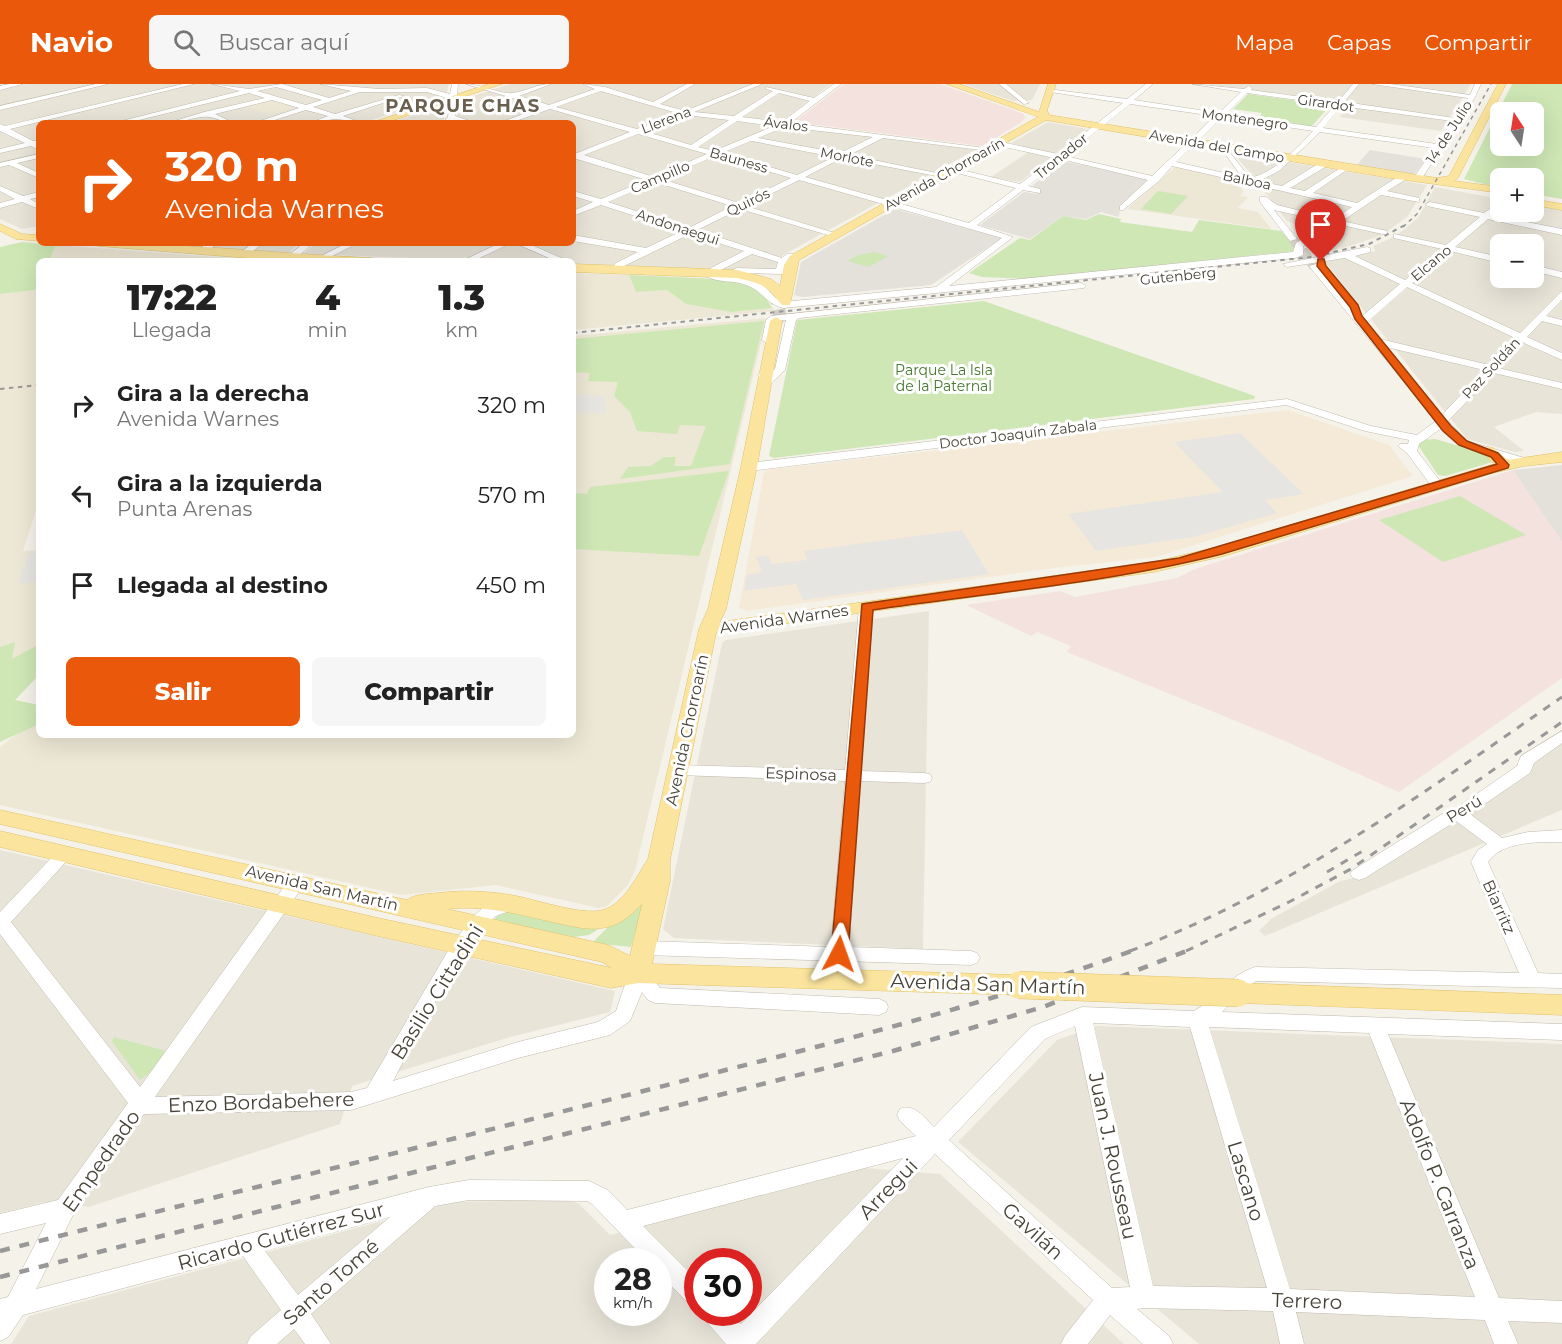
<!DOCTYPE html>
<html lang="es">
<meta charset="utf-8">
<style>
body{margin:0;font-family:Montserrat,sans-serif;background:#f6f6f6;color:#222;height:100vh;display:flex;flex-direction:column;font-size:22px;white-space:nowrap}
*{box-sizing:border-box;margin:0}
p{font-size:20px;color:#767676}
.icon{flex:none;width:33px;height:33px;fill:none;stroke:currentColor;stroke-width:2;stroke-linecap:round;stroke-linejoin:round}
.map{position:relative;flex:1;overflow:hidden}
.sheet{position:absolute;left:36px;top:174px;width:540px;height:480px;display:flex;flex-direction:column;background:#fff;border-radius:9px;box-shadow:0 6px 24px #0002}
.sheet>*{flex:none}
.top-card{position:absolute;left:36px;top:36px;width:540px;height:126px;border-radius:9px;box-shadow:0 6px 24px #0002;background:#ea580c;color:#fff;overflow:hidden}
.needle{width:39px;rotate:348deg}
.buttons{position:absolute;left:1490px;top:18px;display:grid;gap:12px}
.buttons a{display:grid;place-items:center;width:54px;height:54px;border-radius:9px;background:#fff;box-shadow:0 6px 24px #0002;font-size:30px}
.speed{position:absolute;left:594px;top:1164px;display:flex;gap:12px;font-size:30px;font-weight:700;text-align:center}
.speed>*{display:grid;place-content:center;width:78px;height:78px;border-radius:50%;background:#fff;box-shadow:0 6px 24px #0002;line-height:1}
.speed small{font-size:15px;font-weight:400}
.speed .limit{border:9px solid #d22;background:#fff;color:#111}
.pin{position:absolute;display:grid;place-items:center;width:51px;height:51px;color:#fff;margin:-62px -26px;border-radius:50% 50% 50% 0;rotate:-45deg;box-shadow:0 0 6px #0007}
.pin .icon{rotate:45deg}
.me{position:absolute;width:66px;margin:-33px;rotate:4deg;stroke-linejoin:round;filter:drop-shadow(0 0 4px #0008)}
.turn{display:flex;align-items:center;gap:21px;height:126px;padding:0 30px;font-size:27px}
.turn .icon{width:78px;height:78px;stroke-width:2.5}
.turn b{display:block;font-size:42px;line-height:51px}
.eta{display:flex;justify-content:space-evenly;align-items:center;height:102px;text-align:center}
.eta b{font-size:36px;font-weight:800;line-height:42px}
.cta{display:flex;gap:12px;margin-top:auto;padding:12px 30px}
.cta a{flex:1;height:69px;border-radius:9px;background:#ea580c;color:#fff;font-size:24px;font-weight:800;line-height:69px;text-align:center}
.cta a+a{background:#f6f6f6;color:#222}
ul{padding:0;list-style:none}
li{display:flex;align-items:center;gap:18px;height:90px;padding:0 30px}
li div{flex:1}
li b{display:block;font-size:22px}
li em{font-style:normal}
header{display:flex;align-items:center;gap:36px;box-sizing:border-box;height:84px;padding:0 30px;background:#ea580c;color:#fff}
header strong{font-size:28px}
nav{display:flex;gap:33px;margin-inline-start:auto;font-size:21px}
.search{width:420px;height:54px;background:#f6f6f6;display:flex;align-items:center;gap:15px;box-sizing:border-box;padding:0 21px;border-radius:9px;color:#767676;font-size:22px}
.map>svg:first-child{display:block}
.residential{fill:#e8e4d8;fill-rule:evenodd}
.commercial{fill:#f5ead7}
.industrial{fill:#e4e1db}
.education{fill:#ede7d5}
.medical{fill:#f4e2de}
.green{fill:#cee7b5;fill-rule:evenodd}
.parking{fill:#e6e5e1}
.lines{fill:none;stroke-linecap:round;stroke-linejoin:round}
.minor-tunnel{stroke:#d2cfc6;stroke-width:10;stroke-dasharray:10 4.5;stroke-linecap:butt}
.major-tunnel{stroke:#d2cfc6;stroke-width:13;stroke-dasharray:13 6;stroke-linecap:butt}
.minor-casing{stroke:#c0baad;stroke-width:1}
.major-casing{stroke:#e0c26c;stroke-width:1}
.minor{fill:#fff;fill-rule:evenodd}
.major{fill:#fbe49d;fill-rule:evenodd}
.rail-far3{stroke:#989898;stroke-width:1.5;stroke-dasharray:4 4;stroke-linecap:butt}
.rail-far2{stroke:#989898;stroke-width:2;stroke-dasharray:4.5 4.5;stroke-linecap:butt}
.rail-far1{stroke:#989898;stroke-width:3;stroke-dasharray:8 8;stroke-linecap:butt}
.rail{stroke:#989898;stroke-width:4.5;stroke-dasharray:10 10;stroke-linecap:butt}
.major-bridge-casing{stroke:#e0c26c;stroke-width:28;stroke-linecap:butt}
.major-bridge{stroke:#fbe49d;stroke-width:27}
.route{fill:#ea580c;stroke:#983908;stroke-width:1.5}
.labels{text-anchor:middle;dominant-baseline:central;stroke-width:6;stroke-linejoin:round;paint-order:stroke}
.far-street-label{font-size:14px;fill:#484338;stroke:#fff}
.far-park-label{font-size:14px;fill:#46792d;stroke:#fff}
.street-label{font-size:16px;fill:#484338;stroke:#fff}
.far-district-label{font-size:18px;font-weight:bold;letter-spacing:1.5px;fill:#6b6150;stroke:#fff}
.near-street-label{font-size:20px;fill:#484338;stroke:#fff}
</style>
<header>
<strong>Navio</strong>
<div class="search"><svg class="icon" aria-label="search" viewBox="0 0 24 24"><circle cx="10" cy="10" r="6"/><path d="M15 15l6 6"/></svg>Buscar aquí</div>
<nav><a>Mapa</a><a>Capas</a><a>Compartir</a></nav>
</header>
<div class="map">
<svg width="1562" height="1260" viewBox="0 0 1562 1260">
<rect width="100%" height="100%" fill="#f5f2ea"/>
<g class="residential">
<polygon points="27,0 449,0 447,8 443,13 362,39 39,39 39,142 22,145 0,135 0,6"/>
<polygon points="510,0 831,0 782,37 774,40 975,66 783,171 773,187 573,180 573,177 493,177 303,170 316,159 573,159 573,39 452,39 457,31 458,17"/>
<polygon points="963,0 1040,0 1032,16 1013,17"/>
<polygon points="1206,0 1471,0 1441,47 1340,33 1347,21 1344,19"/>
<polygon points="445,21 444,35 439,39 389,39"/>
<polygon points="1048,38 1088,45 1020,98 991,93 1033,65 1011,59"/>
<polygon points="1233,69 1427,101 1407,133 1382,151 1344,164 1312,170 1306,162 1321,151 1287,137 1260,102 1267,95 1253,92"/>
<path d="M1435 103 1500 115V128H1533V121L1562 126V330L1536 328 1494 343 1524 367 1515 368 1467 355 1325 178 1375 167 1373 162 1396 152 1418 134ZM1500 160H1533V194H1500Z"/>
<polygon points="151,159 299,159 288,169"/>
<polygon points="929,527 923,865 674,854 663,845 722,559 726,556"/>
<polygon points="1562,651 1562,726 1265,852 1259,847 1271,835 1340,797 1359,793 1532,677"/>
<polygon points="0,766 615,907 610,928 510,953 352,1002 340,1040 89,1123 45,1118 0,1129"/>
<polygon points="1097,942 1562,960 1562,1260 1199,1260 958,1058 1057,956"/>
<path d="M865 1084 940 1090 1124 1260H11L29 1232 453 1118 562 1116 578 1119 610 1151ZM608 1178H658V1228H608ZM698 1178H748V1228H698Z"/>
</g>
<polygon class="commercial" points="1288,326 1389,361 1413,392 1156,473 1053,484 747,527 739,524 764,388 767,386"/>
<g class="industrial">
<polygon points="1370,66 1426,75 1414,91 1357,81"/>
<polygon points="1062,77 1151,95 1120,125 1119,133 1101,128 1086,135 1063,132 1030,155 980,141 1024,108 1036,110 1041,105 1032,102"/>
<polygon points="895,125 1002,154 931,201 802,213 794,211 801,178"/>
<polygon points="1562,381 1562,458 1513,386"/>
</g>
<g class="education">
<polygon points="273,16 297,23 272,31 248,23"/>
<polygon points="1175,83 1234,96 1244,108 1240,112 1248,113 1238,124 1258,128 1271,145 1127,125"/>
<polygon points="56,161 265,177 49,177"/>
<polygon points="573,189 629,191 636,208 667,206 686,220 731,228 772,224 774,227 573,246"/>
<polygon points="39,197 39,417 23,467 39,466 39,571 0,584 0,210 35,206"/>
<polygon points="767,234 635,787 627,802 606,823 599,824 496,801 402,811 0,721 0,663 39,633 39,651 573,651 573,252"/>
</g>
<g class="medical">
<polygon points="844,0 940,0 1024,30 1025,34 1020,39 982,62 794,38"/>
<polygon points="1513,386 1562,458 1562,594 1399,708 1280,655 1067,568 1071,562 1037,548 1031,552 966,521 1060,507 1075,513 1177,494 1195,485"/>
</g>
<g class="green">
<path d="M1512 0H1562V115L1533 110V94H1500V104L1464 95ZM1500 28H1533V62H1500Z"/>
<polygon points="1248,10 1307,18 1305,22 1327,25 1311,43 1256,35 1262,29 1233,25"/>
<polygon points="1158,107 1188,112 1171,130 1141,125"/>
<polygon points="1099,130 1121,135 1120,138 1192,148 1199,136 1281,147 1291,157 1296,167 1027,195 982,193 969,189 1020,154 1030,156 1063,132 1086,136"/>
<polygon points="22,158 56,161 49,177 39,177 39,197 35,206 0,210 0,163"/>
<polygon points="875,168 888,172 869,183 847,177 858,171"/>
<polygon points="629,191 739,196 762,207 772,224 731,228 686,220 667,206 636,208"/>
<polygon points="984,217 1255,312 1254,315 774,374 769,372 797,236"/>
<polygon points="764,237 730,380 620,395 628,383 651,382 664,373 676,373 674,382 691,382 706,342 680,341 677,350 637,347 630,328 614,312 618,298 588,297 590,289 573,288 573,255"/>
<polygon points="1435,355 1487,370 1496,377 1445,392 1438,391 1418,361 1422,356"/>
<polygon points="729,387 699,472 573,465 573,409 587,410 590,403"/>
<polygon points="1460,412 1526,451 1443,478 1379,436"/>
<polygon points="15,558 12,575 36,562 39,563 39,591 15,616 39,621 39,640 0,658 0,563"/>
<polygon points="644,817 631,863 592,859 610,841"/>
<polygon points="512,826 600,844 589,851 574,853 494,836 499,830"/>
<polygon points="114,953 166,967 152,987 140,996 112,957"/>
</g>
<g class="parking">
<polygon points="573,311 605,312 606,329 573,328"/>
<polygon points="1240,349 1304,410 1265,416 1277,429 1194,453 1096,467 1068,430 1223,408 1174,358"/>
<polygon points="962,446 989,490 803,516 796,500 744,507 747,491 762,488 756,473 768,472 772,480 807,476 804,467"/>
<polygon points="39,467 39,497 18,500 29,469"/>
</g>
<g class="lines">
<polyline class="minor-tunnel" points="1293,155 1314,182"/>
<polyline class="major-tunnel" points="776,237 780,231 777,217"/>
<g class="minor-casing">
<g id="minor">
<polygon points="10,0 23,0 0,6 0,2"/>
<polygon points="96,0 108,0 0,26 0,22"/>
<polygon points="183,0 194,0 10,45 33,57 39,57 39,66 31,62 0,69 0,65 25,59 0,47 0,40 5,42"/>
<path d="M212 0 249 5 282 0 329 14 351 7 320 0 379 5 427 4 450 10 452 0H458L455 32 476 39 453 36 450 39H442L448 33 450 15 427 8H360L313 23 335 30 399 11 404 12 343 32 362 39C353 39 344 35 336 35 328 35 319 39 310 39L328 32 306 26 265 39H254L299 24 272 16 215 30 234 39C224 39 218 34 209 33 199 31 181 39 168 39L204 28 265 14 249 9 127 39H114L240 7ZM276 3 322 16 306 21 257 7Z"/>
<path d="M466 0C481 0 501 11 513 9 527 7 537 0 551 0L519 12 549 21 595 5 583 0 605 3 653 18 687 0H695L660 20 685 27 753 0H762L694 28 734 32 773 7 766 5V3L814 14 834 0H841L790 39 993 65 989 67 883 54 849 71 946 91 942 93 842 74 805 93 969 139 1016 104 949 87V83L1020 100 1054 74 996 61V57L1058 70 1123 19 1050 8 1048 5 1127 15 1146 0H1153L1134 16 1219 29 1241 8 1192 0 1244 5 1249 2 1252 4 1251 6 1338 18 1353 0H1359L1344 18 1455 34 1468 14 1372 0H1390L1470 11 1475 0H1481L1475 13 1420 97 1413 95 1434 64 1320 48 1279 87 1259 97 1282 102 1321 78H1327V82L1290 104 1305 107 1345 81H1348V85L1313 109 1357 119 1399 92H1405V96L1387 107 1419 114V118L1381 111 1342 137 1387 147V151L1337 140 1303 162V171L1295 174 783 224C765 219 763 207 746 201 735 196 718 199 708 193 721 184 753 194 765 203 772 209 774 215 783 218L936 203 1002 154 799 96 746 122 838 150V154L740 125 697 146 782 174 787 170H793L794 172 787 178 783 190 734 189V185L737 184 776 185 778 178 752 170 717 188H711V184L744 167 690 150 622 183 618 188H612L610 186 616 179 638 168 573 157V151L646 164 682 147 601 121 573 132V127L593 118 573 112V107L601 115 647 96 573 74V68L577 69 630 48 550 25 510 39H499L542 23ZM601 7 677 29V30L637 45 556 23ZM779 9 810 17 782 38 742 33ZM1247 9 1335 21 1316 43 1226 30ZM1130 20 1215 32 1152 92 1065 72ZM1341 22 1452 37 1437 60 1323 44ZM686 31 729 36 691 61 644 47ZM1222 33 1313 47C1296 65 1276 88 1250 94L1224 61 1220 63 1242 93 1176 78ZM737 37 774 42 714 67 698 63ZM784 43 873 53 840 69 758 54ZM638 50 707 70 654 93 584 71ZM751 57H752L834 73 797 91 722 69ZM715 72 791 94 739 119 661 95ZM1061 75 1148 96 1120 122V126H1123L1159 97 1172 82 1352 123 1334 135 1277 121 1266 113H1260V118L1290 157 1297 155 1274 126 1328 138 1296 159 1293 168 949 202 1013 153 977 141 1023 106 1040 109V105L1028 102ZM655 98 732 122 689 144 608 118Z"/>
<polygon points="999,0 1006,0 1029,19 1024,20"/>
<polygon points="39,70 39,74 17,79 39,89 39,94 9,81 0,83 0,79"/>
<polygon points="0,102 23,112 39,108 39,113 30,115 39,120 39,125 22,118 0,124 0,119 15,115 0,107"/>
<path d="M1430 118 1484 129 1500 118V124L1492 131 1562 145V151L1488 135 1455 163 1500 173V179L1450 167 1412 199 1520 249 1562 207V216L1546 232 1562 236V242L1542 237 1527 253 1562 269V276L1522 258 1498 284 1562 299V305L1494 289 1448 337 1467 357 1528 375V379H1520L1459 361 1442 344 1419 360 1417 367 1443 401 1437 405 1433 404 1407 369 1398 362 1400 360H1408L1409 356 1365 347 1286 321 749 387 743 383 749 379 1287 315 1371 342 1417 351 1436 337 1309 182 1317 180 1361 233 1400 200 1345 174 1287 183 1283 180 1367 163 1370 164V168L1355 172 1405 196 1442 165 1394 154V150L1446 161 1480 133 1427 122 1426 120ZM1407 203 1515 254 1489 281 1380 255 1366 239ZM1386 263 1484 286 1443 330Z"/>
<polygon points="208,159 218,159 205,169 199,169 199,165"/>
<polygon points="253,159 263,159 247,172 241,172 241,168"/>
<polygon points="304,159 313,159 294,176 288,176 288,172"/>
<polygon points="347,159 358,159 322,177 315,175"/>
<polygon points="500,159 511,159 473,177 462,177"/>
<polygon points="515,159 527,159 568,177 556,177"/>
<polygon points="1533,181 1562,188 1562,194 1533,187"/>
<polygon points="1081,199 1086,202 1084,204 799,234 796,236 785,286 769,301 761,301 758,291 759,289 768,291 775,285 786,236 776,237 772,256 767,259 762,256 766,236 771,232"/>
<polygon points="866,519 873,523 861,687 924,689 930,690 932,694 930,698 924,699 860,697 849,863 971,867 977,869 980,874 977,879 971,881 644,871 638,869 635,864 638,859 644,857 831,863 845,697 678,691 672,690 670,686 672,682 678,681 845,686 859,523"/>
<path d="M1562 647V659L1534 679 1530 689 1470 730 1502 754 1528 748 1562 746V758C1538 758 1502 757 1488 778L1538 889 1562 890V904L1256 897 1246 904 1222 928 1562 940V956L1388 950 1499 1214 1562 1217V1239L1508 1237 1518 1260H1494L1485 1236 1296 1228 1304 1260H1280L1273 1227 1144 1224 1137 1225 1169 1252 1173 1260H1143L1110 1231 1088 1260H1061L1065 1252 1093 1216 935 1070 756 1260H726L705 1236 702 1228H729L741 1240 903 1074 643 1142 698 1197V1224L690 1221 658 1188V1178H648L592 1120 587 1117 469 1116 435 1122 311 1230 331 1260H305L294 1245 277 1260H247L251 1252 281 1226 243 1172 23 1231 8 1253 0 1257V1215L8 1213 46 1139 0 1150V1130L58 1116 128 1019 0 850V828L58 767H70L72 771 11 838 140 1003 291 793 297 792 303 793 306 798 155 1013 351 1008 367 1004 448 867 471 834 485 822 512 813 518 815 521 820 518 825C511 827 502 829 496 832 466 852 413 960 393 997L518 958 598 938 616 927 629 889 631 884C646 879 652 894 660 904L879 915 886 918 888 923 886 928 879 931 655 919 648 916 642 908 630 937 610 951 518 974 351 1026 144 1030 73 1131 36 1205 429 1103 469 1096 589 1097 608 1106 627 1126 916 1052 900 1037 897 1031 900 1025C914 1019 924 1033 934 1043L1031 943 1082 923 1194 927C1217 914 1229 891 1255 883L1519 889 1471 778 1478 766 1487 760 1456 737 1365 794 1359 796 1353 794 1350 790 1353 786 1447 727 1455 725 1517 682 1521 672ZM1093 939 1190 943 1267 1204 1153 1202ZM1075 942 1130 1203 1112 1204 949 1056 1045 955ZM1209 943 1369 949 1475 1213 1290 1205ZM390 1133 298 1211 265 1167Z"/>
</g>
</g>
<g class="major-casing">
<g id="major">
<polygon points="489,0 502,0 385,39 371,39"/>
<path d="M947 0H959L1039 28 1048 0H1056L1047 26 1049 31 1437 94 1449 92 1498 0H1506L1458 94 1454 97 1500 103V109L1390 94 1046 36 799 176 790 221H782C764 199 765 201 737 194L573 188V180L737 186 771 195 780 202 784 181 790 172 1038 33Z"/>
<polygon points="1533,115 1562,120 1562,126 1533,121"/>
<polygon points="0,140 22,150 39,151 39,157 16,155 0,147"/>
<path d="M92 159C186 159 279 170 372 174L378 177H285L98 162Z"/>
<path d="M776 233 782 237 757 383 726 525 720 538 1154 478 1213 464 1494 380 1481 367 1488 363 1493 364 1508 376 1562 368V378L1524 382 1493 389 1224 472 1154 488 716 549 670 776V797L652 880 1019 891 1028 894 1031 901 1028 908 1019 911 638 899 611 904 378 852 0 763V747L378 834 612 884 602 878 0 740V726L407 816C415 810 427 810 438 809 463 806 486 807 511 811 534 815 582 832 603 826 624 820 637 792 648 775L699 545 708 525 741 383 770 237ZM642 820 630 872 608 861 447 825C481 821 515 829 548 837 568 841 588 848 608 843 622 840 633 829 642 820Z"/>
<polygon points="1238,899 1562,911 1562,931 1238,919 1229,916 1226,909 1229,902"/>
</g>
</g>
<use href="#minor" class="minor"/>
<use href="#major" class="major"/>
<polyline class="rail-far3" points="1403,143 1417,130 1491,0"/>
<g class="rail-far2">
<polyline points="573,249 1312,173 1369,160 1405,141"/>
<polyline points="0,305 39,301"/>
</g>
<g class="rail-far1">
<polyline points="1327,788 1366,765"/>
<path d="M1130 867C1290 807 1423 709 1562 613"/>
<polyline points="1186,867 1289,818 1351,785 1562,638"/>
</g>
<g class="rail">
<path d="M0 1167C232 1108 466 1053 698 993 845 956 992 919 1134 866"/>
<polyline points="0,1193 893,967 1043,923 1189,866"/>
</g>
<g class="major-bridge-casing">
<polyline id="major-bridge" points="1019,901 1238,909"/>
</g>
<use href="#major-bridge" class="major-bridge"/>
</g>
<path class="route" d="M1318 175H1324L1326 182 1358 221 1362 232 1451 342 1467 357 1498 369 1509 381 1508 384 1222 470C1108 499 989 509 873 526L848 870 845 875 839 876 834 875 831 870 862 520 1179 474 1497 380 1491 373 1459 361 1443 347 1355 235 1350 223 1317 182Z"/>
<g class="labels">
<g class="far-street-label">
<text transform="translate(1326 19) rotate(8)">Girardot</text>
<text transform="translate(1245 35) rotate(8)">Montenegro</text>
<text transform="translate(666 36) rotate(-21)">Llerena</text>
<text transform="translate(786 40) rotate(7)">Ávalos</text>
<text transform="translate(1449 48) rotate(-57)">14 de Julio</text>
<text transform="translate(1217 62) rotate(10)">Avenida del Campo</text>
<text transform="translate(1061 72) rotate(-39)">Tronador</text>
<text transform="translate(847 73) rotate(11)">Morlote</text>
<text transform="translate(739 76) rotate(16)">Bauness</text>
<text transform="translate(944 90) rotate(-29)">Avenida Chorroarín</text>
<text transform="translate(660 93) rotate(-23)">Campillo</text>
<text transform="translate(1247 96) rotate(12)">Balboa</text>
<text transform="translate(748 118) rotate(-26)">Quirós</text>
<text transform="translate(678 143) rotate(18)">Andonaegui</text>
<text transform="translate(1431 179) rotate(-40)">Elcano</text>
<text transform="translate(1178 192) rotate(-6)">Gutenberg</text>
<text transform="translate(1491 284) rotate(-47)">Paz Soldán</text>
<text transform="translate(1018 350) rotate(-7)">Doctor Joaquín Zabala</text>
</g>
<g class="far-park-label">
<text x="944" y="286">Parque La Isla<tspan x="944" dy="16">de la Paternal</tspan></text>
</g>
<g class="street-label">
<text transform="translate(784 535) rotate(-8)">Avenida Warnes</text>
<text transform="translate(687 646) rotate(-78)">Avenida Chorroarín</text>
<text transform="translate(801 690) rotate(2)">Espinosa</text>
<text transform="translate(1464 725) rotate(-31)">Perú</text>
<text transform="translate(322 804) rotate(13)">Avenida San Martín</text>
<text transform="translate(1499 823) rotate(66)">Biarritz</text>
</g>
<g class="far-district-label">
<text x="463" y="22">PARQUE CHAS</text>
</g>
<g class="near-street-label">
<text transform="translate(988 900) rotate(2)">Avenida San Martín</text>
<text transform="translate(437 908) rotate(-58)">Basilio Cittadini</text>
<text transform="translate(261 1018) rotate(-2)">Enzo Bordabehere</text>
<text transform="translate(1113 1072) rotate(78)">Juan J. Rousseau</text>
<text transform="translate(101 1077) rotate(-55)">Empedrado</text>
<text transform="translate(1246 1097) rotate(73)">Lascano</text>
<text transform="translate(1440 1100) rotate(68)">Adolfo P. Carranza</text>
<text transform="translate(888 1105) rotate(-46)">Arregui</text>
<text transform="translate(1033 1147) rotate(42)">Gavilán</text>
<text transform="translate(281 1152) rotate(-15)">Ricardo Gutiérrez Sur</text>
<text transform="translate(331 1198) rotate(-41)">Santo Tomé</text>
<text transform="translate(1307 1217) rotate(2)">Terrero</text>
</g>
</g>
</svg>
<div class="buttons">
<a><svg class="needle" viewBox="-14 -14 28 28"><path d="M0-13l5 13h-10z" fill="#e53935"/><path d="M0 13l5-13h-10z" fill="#767676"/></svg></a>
<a>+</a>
<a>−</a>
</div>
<div class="speed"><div>28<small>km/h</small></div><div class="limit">30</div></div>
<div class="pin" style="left:1321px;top:177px;background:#d93025"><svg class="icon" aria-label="arrive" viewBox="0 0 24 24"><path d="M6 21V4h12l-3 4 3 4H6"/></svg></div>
<svg class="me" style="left:839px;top:870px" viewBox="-20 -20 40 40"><path d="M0-17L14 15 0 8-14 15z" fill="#ea580c" stroke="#fff" stroke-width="4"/></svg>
<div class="top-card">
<div class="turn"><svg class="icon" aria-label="right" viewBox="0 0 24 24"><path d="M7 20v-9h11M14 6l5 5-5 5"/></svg><div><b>320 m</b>Avenida Warnes</div></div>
</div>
<section class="sheet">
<div class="eta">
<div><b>17:22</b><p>Llegada</p></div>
<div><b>4</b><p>min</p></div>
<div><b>1.3</b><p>km</p></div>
</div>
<ul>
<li><svg class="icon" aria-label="right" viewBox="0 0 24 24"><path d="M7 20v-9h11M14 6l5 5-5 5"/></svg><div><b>Gira a la derecha</b><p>Avenida Warnes</p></div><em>320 m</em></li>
<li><svg class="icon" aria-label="left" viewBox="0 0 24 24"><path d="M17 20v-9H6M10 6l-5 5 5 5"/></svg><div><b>Gira a la izquierda</b><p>Punta Arenas</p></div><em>570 m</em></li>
<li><svg class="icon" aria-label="arrive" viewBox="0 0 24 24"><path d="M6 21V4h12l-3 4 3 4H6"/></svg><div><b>Llegada al destino</b></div><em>450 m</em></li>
</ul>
<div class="cta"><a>Salir</a><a>Compartir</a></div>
</section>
</div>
